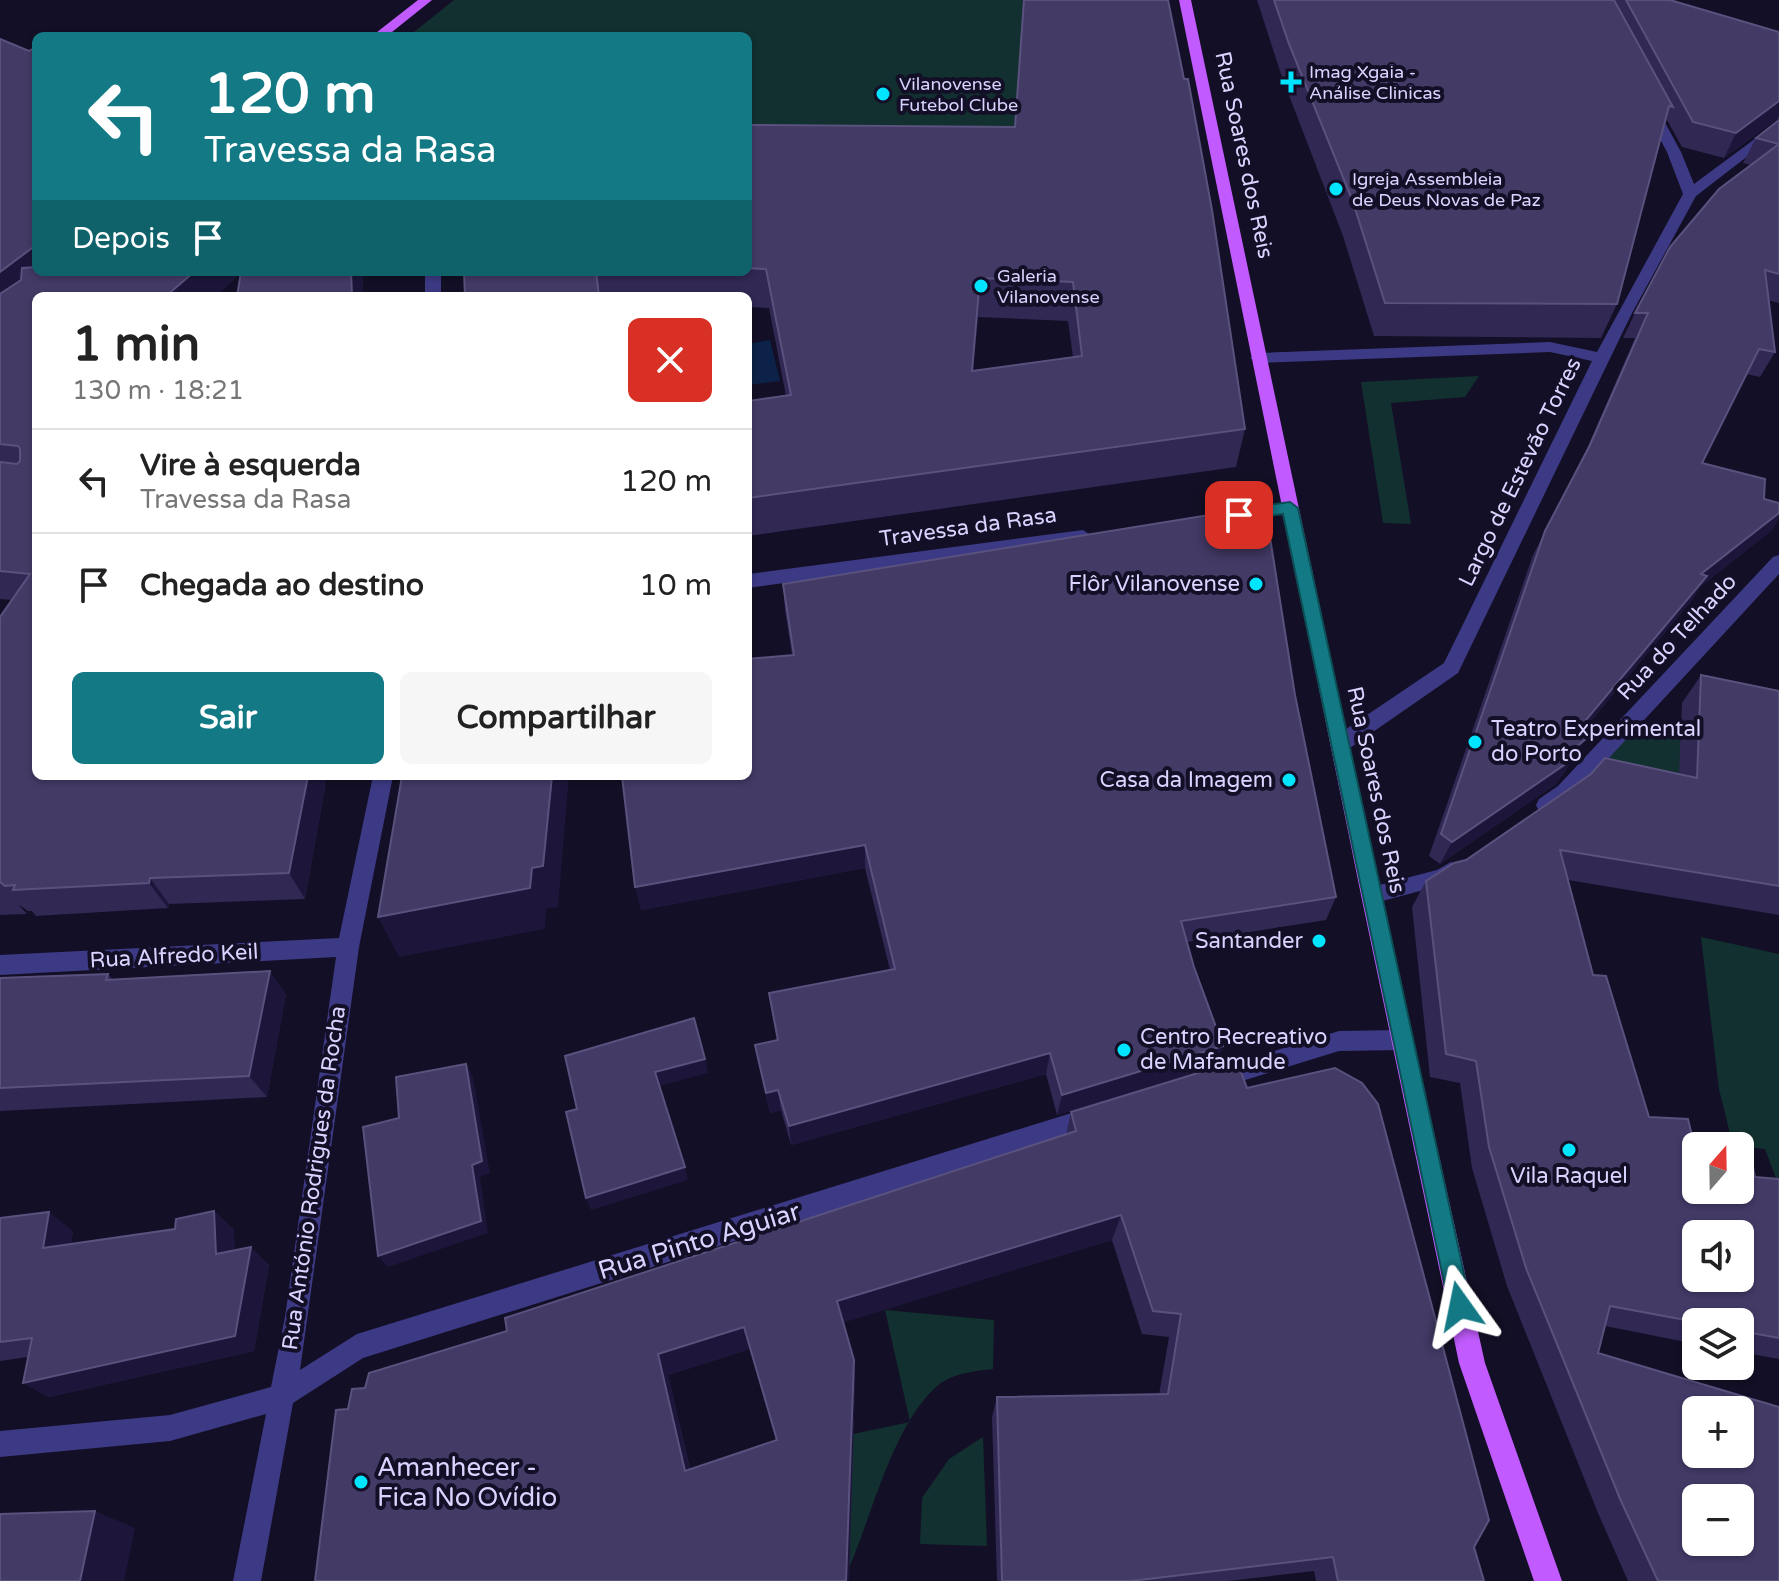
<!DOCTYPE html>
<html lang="pt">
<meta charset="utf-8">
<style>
body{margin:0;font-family:"Varela Round",sans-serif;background:#f6f6f6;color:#222;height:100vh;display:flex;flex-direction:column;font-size:30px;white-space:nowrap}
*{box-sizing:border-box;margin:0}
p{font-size:26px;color:#767676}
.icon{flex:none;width:44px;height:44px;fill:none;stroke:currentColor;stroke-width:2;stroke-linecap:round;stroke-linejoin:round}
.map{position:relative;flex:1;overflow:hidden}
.details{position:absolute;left:32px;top:292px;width:720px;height:488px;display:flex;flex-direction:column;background:#fff;border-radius:12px;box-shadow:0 2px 6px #0004}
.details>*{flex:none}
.hud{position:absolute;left:32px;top:32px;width:720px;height:244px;border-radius:12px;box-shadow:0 2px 6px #0004;background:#137a85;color:#fff;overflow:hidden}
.needle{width:52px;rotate:20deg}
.tools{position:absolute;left:1682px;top:1132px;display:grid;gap:16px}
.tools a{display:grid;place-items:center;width:72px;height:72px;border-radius:12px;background:#fff;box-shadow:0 2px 6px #0004;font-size:40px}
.pin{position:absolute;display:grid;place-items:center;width:68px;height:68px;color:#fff;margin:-34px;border-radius:16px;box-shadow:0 4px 12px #0006}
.me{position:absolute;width:88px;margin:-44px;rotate:348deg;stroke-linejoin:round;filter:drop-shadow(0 0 6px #0008)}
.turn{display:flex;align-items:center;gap:28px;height:168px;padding:0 40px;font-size:36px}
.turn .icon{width:104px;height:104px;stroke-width:2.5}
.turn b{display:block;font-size:56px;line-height:68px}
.then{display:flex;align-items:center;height:76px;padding:0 40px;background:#0003;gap:16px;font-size:30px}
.round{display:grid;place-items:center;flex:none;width:84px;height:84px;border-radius:12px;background:#f6f6f6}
.overview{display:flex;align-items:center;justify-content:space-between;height:136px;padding:0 40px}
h1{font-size:48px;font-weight:700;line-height:60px}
.action{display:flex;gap:16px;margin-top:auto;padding:16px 40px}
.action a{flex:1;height:92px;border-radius:12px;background:#137a85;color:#fff;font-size:32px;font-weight:700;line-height:92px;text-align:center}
.action a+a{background:#f6f6f6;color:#222}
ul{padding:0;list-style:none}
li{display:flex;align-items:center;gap:24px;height:104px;padding:0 40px;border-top:2px solid #e0e0e0}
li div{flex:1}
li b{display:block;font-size:30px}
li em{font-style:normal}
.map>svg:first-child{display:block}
.green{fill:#12302f}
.water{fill:#0c2248}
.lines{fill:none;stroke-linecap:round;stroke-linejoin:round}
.minor{fill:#3d3a85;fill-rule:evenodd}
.major{fill:#c25bff;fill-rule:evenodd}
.wall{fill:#312854;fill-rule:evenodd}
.shaded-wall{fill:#1d163a}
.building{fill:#433a66;stroke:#5a527e;stroke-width:2;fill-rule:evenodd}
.route{fill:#137a85;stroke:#0c4f56;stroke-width:2}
.poi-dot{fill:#00e5ff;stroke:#130f26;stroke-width:3}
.labels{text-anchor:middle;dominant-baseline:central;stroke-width:8;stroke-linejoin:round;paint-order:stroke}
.far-poi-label{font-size:18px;fill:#d9d4ff;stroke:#130f26;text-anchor:start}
.street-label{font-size:22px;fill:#d9d4ff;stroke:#130f26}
.poi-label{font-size:22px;fill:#d9d4ff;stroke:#130f26;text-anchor:end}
.near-street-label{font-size:26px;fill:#d9d4ff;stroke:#130f26}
.near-poi-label{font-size:26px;fill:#d9d4ff;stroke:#130f26;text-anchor:start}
</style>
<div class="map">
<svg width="1779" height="1581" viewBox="0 0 1779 1581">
<rect width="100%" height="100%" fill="#130f26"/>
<g class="green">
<polygon points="454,0 1024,0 1013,152 748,165 748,36 409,36"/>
<polygon points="1479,376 1465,397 1391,403 1411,524 1383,523 1361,382"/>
<polygon points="1638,726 1680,733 1779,826 1583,784"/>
<polygon points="1701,937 1779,954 1779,1186 1765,1149 1733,1146 1719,1089"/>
<path d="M885 1310 994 1320 993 1369C974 1371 949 1374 935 1388 892 1428 872 1515 849 1568L853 1434 910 1422Z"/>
<polygon points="983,1437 987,1546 920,1544 922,1498 949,1459"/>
</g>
<polygon class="water" points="770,340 780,381 748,385 748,344"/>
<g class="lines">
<g class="minor">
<polygon points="1649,102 1656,106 1681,152 1694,184 1779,121 1779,132 1696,196 1631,315 1458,673 1347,750 1333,750 1330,744 1333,738 1444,663 1592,361 1550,352 1258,363 1250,358 1258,353 1550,342 1597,352 1683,194 1667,152 1642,106"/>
<rect x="425" y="272" width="16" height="24"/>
<polygon points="1290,502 1296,504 1299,508 1296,512 1238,521 1229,515 1238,509"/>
<polygon points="1083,530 1092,536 1083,542 748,588 748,574"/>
<path d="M1779 555V574L1572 798C1562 805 1552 815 1539 811L1536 805 1539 799 1558 786 1773 557Z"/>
<polygon points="373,776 393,776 359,947 300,1370 357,1334 1094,1106 1102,1109 1105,1117 1102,1125 1094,1128 363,1358 293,1403 261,1581 233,1581 266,1414 170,1441 0,1457 0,1431 170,1415 271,1387 285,1317 336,957 0,975 0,955 339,938"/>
<polygon points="1451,862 1458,865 1461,871 1450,883 1371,904 1364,901 1361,895 1364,889 1437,870"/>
<polygon points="1403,1030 1411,1033 1414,1040 1411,1047 1403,1050 1339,1051 1216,1089 1208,1086 1205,1079 1208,1072 1216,1069 1339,1031"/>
</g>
<g class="major">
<polygon points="418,0 432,0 387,36 372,36"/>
<polygon points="1179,0 1191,0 1381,895 1485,1363 1562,1581 1534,1581 1459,1363 1361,895"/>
</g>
</g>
<g class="wall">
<polygon points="1257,0 1670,0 1779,32 1779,119 1777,119 1724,158 1682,147 1667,120 1663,129 1617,304 1601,338 1374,336 1343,236 1282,77"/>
<polygon points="0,39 36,272 363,272 362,296 237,296 240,274 215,296 36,296 36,776 327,776 305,899 169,904 168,908 36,916 32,911 28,911 18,904 27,914 0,915 0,617 12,600 0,599"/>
<polygon points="1779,120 1779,303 1768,300 1775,352 1760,377 1746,374 1702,463 1764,499 1772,530 1701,586 1692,600 1579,735 1572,761 1556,784 1440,864 1429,856 1533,555 1582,460 1635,338 1623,338 1635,313 1751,165 1743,163 1756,138"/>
<path d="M748 125 1015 127 1245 429 1236 467 748 536V401L786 396 769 308 748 307V296H465L464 272H748ZM978 317 1068 321 1073 357 973 371Z"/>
<polygon points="783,584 1295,695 1336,897 1326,920 1187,942 1194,967 1223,1046 1215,1066 1057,1115 1046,1074 791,1145 781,1110 770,1113 755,1045 777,1041 769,993 890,970 865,868 641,910 792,655 785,610"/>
<polygon points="1701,675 1779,691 1779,915 1568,880 1593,975 1649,1117 1693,1140 1755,1177 1779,1179 1779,1359 1740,1352 1740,1322 1696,1322 1696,1344 1605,1326 1598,1353 1779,1581 1628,1581 1598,1513 1507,1286 1472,1168 1460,1083 1430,1077 1412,907 1426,881 1466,860 1679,774 1682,703"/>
<polygon points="108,974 112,979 286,994 267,1097 0,1111 0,978"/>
<path d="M1247 1088 1474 1547 1484 1581H1316L1314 1571 1228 1581H997L992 1417 997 1397 1159 1395 1169 1337 1142 1334 1112 1240 843 1322 854 1360 855 1381 849 1581H315L348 1409 365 1388 507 1331 1066 1135 1071 1112ZM750 1349 776 1440 690 1469 668 1375Z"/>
<polygon points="214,1211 234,1230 234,1250 269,1265 254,1351 49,1397 23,1383 28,1357 0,1361 0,1218 73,1231 71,1244 175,1229"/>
</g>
<g class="shaded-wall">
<polygon points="1779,101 1779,115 1777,119 1724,158 1736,133"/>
<polygon points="36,245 36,272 0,316 0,272"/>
<polygon points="194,272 242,272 215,296 166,296"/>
<polygon points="351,272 363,272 362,296 352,296"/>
<polygon points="980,278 978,317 970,410 972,371"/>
<polygon points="1779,513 1779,519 1772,530 1701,586 1692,600 1561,756 1575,733 1701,574"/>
<polygon points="1586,739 1572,761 1556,784 1440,864 1452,842"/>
<polygon points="308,776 327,776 305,899 289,873"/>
<polygon points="552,776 569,776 558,907 546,909 545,929 399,957 378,917 532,868"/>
<polygon points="865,845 865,868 641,910 635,887"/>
<polygon points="150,878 169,904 168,908 149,883"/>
<polygon points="270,971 286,994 267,1097 249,1076"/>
<polygon points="1223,1046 1215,1066 1057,1115 1062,1095"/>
<polygon points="1050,1053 1046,1074 791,1145 789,1126"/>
<polygon points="705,1059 708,1073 659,1086 655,1072"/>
<polygon points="466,1064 473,1077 490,1173 480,1177 488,1233 388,1267 378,1256 472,1165"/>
<polygon points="778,1090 781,1110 770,1113 766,1093"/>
<polygon points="685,1167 688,1180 591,1210 586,1198"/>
<polygon points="214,1211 234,1230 236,1271 216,1254"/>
<polygon points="49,1212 73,1231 68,1266 43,1248"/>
<polygon points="1121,1215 1112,1240 839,1324 837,1301"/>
<polygon points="251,1247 269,1265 254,1351 49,1397 23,1383"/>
<polygon points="744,1327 750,1349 668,1375 694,1488 685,1471 658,1354"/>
<polygon points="854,1360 855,1381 849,1581 846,1581"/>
<polygon points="95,1511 135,1528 124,1581 80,1581"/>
</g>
<g class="building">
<path d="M1024 0H1168L1184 79H1188L1212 210 1245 429 748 498V401L791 395 766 269 748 268V125L1015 127ZM980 278 1073 282 1082 356 972 371Z"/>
<polygon points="1274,0 1614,0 1673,107 1669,106 1617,304 1385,303 1353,202 1289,44"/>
<polygon points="1626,0 1670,0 1779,32 1779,101 1736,133 1693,122"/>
<polygon points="0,39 29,51 36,47 36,245 0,272"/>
<polygon points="1779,120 1779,144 1756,138"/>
<polygon points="1779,144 1779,274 1765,270 1775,352 1759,349 1702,463 1765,479 1764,499 1779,503 1779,513 1701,574 1707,576 1575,733 1586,739 1566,755 1574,757 1570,761 1452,842 1441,834 1545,531 1590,445 1648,313 1635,313 1670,247 1719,189"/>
<polygon points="36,267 36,272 194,272 166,296 36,296 36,776 308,776 289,873 150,878 149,883 13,890 15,885 5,886 0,882 0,617 30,574 0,571 0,462 17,464 20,461 20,449 18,446 0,444 0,294 21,280 22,268"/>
<polygon points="241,272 351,272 352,296 237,296"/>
<polygon points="464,272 596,272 599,296 465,296"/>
<polygon points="1265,506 1295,695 1336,897 1181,921 1194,967 1223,1046 1062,1095 1050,1053 789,1126 778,1090 766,1093 755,1045 778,1040 769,993 895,969 865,845 635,887 622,776 748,776 748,659 794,655 783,584"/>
<path d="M1701 675 1779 691V886L1560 850 1593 975 1606 976 1649 1117 1688 1119 1693 1140 1748 1144 1755 1177 1779 1179V1338L1740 1331V1322H1696L1610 1306 1598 1353 1779 1407V1581H1658L1621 1501 1526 1268 1489 1147 1476 1061 1446 1054 1426 881 1454 863 1466 860 1591 774 1605 758 1697 778ZM1696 1146H1740V1190H1696ZM1696 1234H1740V1278H1696ZM1696 1410H1740V1454H1696ZM1696 1498H1740V1542H1696Z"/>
<polygon points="402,776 552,776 543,866 532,868 530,888 378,917"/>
<polygon points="270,971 249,1076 0,1088 0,978 108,974 106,980"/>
<polygon points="694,1018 705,1059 655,1072 685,1167 586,1198 566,1112 577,1109 565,1056"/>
<path d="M1237 1061 1247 1088 1335 1068 1362 1083 1378 1104 1489 1520 1474 1547 1484 1581H1338L1333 1557 1131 1581H1002L997 1397 1168 1394 1181 1314 1153 1311 1121 1215 837 1301 854 1360 846 1581H315L336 1410 348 1409 352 1389 365 1388 369 1373 507 1331 505 1318 1076 1131 1071 1112ZM744 1327 777 1440 685 1471 658 1354Z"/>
<polygon points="466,1064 482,1161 472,1165 481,1221 378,1256 363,1127 399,1118 396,1077"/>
<polygon points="214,1211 216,1254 251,1247 235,1336 23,1383 32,1338 0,1342 0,1218 49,1212 43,1248 175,1229 176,1219"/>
<polygon points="95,1511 80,1581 0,1581 0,1514"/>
</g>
<polygon class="route" points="1290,502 1298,508 1471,1306 1468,1314 1460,1318 1452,1314 1449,1306 1283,514 1239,521 1231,515 1239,509"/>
<g class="poi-dot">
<path d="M1287 70h8v8h8v8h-8v8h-8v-8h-8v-8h8z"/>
<circle cx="883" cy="94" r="8"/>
<circle cx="1336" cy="189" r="8"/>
<circle cx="981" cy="286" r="8"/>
<circle cx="1256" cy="584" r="8"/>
<circle cx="1475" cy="742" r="8"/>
<circle cx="1289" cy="780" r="8"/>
<circle cx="1319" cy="941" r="8"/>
<circle cx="1124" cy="1050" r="8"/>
<circle cx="1569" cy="1150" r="8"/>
<circle cx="361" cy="1482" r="8"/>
</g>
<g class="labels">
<g class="far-poi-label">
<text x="1309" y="72">Imag Xgaia -<tspan x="1309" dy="21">Análise Clinicas</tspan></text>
<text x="899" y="84">Vilanovense<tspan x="899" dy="21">Futebol Clube</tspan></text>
<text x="1352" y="179">Igreja Assembleia<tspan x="1352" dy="21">de Deus Novas de Paz</tspan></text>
<text x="997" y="276">Galeria<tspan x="997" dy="21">Vilanovense</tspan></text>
</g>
<g class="street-label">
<text transform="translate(1244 155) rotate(78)">Rua Soares dos Reis</text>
<text transform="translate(1520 472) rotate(-64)">Largo de Estevão Torres</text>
<text transform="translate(968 527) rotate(-8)">Travessa da Rasa</text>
<text transform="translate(1677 637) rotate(-47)">Rua do Telhado</text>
<text transform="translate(1376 790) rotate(78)">Rua Soares dos Reis</text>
<text transform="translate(174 956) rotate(-3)">Rua Alfredo Keil</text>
<text transform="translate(314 1178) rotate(-82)">Rua António Rodrigues da Rocha</text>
</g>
<g class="poi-label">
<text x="1240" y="584">Flôr Vilanovense</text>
<text x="1491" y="729" text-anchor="start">Teatro Experimental<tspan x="1491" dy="25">do Porto</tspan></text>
<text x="1273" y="780">Casa da Imagem</text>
<text x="1303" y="941">Santander</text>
<text x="1140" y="1037" text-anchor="start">Centro Recreativo<tspan x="1140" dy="25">de Mafamude</tspan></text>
<text x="1569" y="1176" text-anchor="middle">Vila Raquel</text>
</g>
<g class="near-street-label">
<text transform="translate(699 1241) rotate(-17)">Rua Pinto Aguiar</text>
</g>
<g class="near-poi-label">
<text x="377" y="1467">Amanhecer -<tspan x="377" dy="30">Fica No Ovídio</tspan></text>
</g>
</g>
</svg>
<div class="tools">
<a><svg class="needle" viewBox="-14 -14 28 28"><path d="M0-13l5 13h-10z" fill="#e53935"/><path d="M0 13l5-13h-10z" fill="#767676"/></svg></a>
<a><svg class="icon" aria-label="sound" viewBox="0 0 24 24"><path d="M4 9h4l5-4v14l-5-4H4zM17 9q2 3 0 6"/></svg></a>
<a><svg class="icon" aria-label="layers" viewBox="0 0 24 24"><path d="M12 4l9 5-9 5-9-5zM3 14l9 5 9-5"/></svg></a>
<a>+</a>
<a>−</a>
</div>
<div class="pin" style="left:1239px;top:515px;background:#d93025"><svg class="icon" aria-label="arrive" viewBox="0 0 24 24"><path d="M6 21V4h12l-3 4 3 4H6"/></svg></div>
<svg class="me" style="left:1460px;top:1306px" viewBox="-20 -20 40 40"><path d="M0-17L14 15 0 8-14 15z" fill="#137a85" stroke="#fff" stroke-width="4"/></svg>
<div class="hud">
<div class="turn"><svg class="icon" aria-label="left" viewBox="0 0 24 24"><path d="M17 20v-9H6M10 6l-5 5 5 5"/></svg><div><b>120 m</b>Travessa da Rasa</div></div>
<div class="then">Depois<svg class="icon" aria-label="arrive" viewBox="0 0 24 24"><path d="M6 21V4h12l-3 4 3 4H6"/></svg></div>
</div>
<section class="details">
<div class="overview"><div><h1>1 min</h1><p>130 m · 18:21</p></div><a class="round" style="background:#d93025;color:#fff"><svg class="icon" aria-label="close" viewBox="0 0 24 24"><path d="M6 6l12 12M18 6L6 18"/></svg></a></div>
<ul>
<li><svg class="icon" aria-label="left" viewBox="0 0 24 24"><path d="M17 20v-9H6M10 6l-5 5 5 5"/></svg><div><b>Vire à esquerda</b><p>Travessa da Rasa</p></div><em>120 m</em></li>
<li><svg class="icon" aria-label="arrive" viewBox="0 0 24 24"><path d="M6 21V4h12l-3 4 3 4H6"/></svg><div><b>Chegada ao destino</b></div><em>10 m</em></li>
</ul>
<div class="action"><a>Sair</a><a>Compartilhar</a></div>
</section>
</div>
